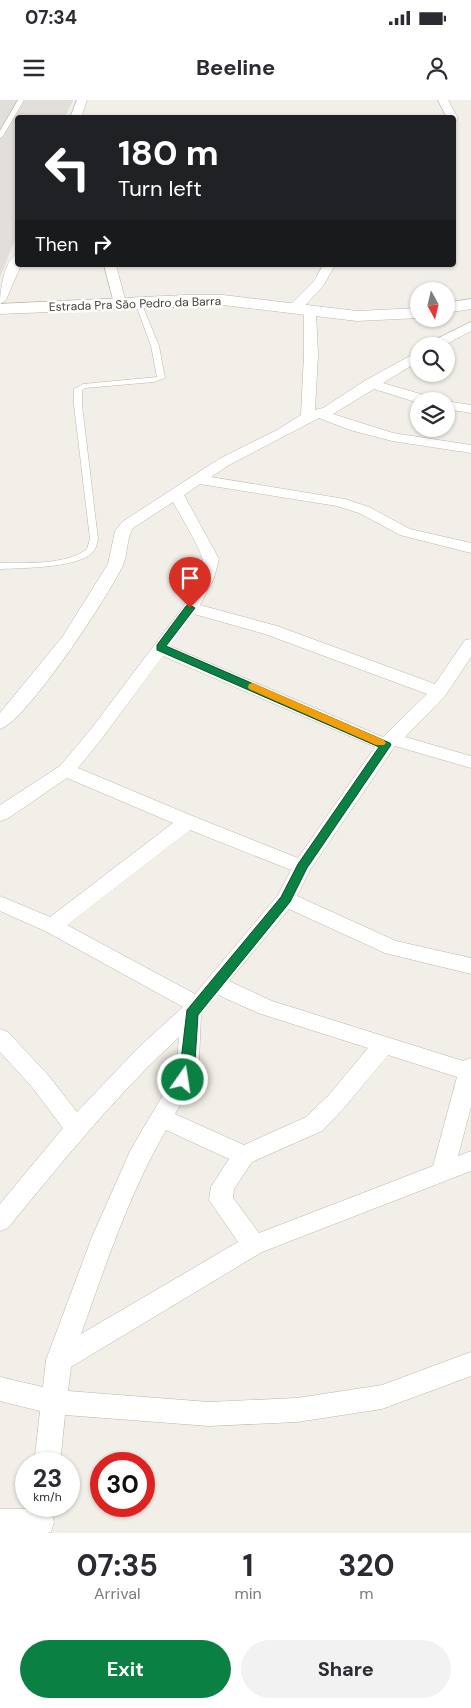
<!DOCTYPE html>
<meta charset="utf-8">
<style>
body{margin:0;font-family:"DM Sans",sans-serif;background:#f2f2f3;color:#2b2b33;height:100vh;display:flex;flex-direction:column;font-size:19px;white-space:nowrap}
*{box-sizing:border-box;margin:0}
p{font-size:16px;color:#7c7c81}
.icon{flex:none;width:28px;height:28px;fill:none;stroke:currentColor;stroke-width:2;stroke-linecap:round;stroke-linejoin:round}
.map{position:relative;height:1433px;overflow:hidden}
.drawer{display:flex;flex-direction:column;background:#fff;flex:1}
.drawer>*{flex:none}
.hud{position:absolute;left:15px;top:15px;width:441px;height:152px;border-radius:5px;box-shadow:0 1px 4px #0004;background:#202124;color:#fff;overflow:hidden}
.needle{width:32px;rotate:172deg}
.buttons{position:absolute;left:410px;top:182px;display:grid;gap:10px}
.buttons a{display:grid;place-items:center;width:45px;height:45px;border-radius:50%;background:#fff;box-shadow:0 1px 4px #0004;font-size:25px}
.speed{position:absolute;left:15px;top:1352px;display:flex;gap:10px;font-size:25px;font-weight:700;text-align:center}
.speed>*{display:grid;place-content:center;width:65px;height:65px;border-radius:50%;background:#fff;box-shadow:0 1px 4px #0004;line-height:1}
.speed small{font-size:12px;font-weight:400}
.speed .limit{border:8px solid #d22;background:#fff;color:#111}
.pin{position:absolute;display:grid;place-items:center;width:42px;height:42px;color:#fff;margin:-51px -21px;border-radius:50% 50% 50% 0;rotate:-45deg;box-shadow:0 0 5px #0007}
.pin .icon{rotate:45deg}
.me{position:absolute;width:55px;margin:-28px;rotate:13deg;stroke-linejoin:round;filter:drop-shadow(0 0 4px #0008)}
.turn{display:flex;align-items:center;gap:18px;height:105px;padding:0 20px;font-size:22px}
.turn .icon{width:65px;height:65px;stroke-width:2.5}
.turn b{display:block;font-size:35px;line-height:42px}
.then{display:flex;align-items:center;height:48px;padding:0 20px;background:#0003;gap:10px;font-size:19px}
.eta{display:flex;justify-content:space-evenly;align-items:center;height:85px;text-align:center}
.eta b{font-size:30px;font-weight:700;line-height:35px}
.button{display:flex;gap:10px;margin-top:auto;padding:10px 20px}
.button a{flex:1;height:58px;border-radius:30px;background:#0b8043;color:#fff;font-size:20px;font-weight:700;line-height:58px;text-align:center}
.button a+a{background:#f2f2f3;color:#2b2b33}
.status{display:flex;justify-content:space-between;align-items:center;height:35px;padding:0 25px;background:#fff;direction:ltr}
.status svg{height:14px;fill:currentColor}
header{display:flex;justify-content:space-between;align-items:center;height:65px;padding:0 20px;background:#fff;font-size:22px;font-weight:700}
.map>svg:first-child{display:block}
.industrial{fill:#e2ded9}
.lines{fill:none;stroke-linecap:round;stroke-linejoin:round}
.service-casing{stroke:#bdb6ab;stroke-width:1}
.minor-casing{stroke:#bdb6ab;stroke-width:1}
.tertiary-casing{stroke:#bdb6ab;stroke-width:1}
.service{fill:#fff;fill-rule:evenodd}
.minor{fill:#fff;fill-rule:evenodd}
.tertiary{fill:#fff;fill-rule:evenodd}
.route{fill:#0b8043;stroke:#07532c}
.slow{fill:#f59e0b}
.labels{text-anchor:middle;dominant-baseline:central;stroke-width:5;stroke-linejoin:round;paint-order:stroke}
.far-street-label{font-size:12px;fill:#453f37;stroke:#fff}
</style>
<div class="status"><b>07:34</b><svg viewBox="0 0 49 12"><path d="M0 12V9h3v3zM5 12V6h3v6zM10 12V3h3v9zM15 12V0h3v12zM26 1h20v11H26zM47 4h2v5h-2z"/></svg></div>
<header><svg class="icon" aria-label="menu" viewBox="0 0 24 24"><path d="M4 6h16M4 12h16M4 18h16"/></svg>Beeline<svg class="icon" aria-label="person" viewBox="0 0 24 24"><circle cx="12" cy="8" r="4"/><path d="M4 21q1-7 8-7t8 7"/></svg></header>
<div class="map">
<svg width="471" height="1433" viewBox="0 0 471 1433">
<rect width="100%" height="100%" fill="#f2efe8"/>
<polygon class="industrial" points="0,0 73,0 65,17 18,18 17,135 0,177"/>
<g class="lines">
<g class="service-casing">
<g id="service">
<polygon points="18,0 24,0 3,36 0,38 0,31"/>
<path d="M138 200 141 202 159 246 165 278 154 282 85 288 82 290V305L98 439C97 444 96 449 92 453 76 468 22 468 0 469V463C25 463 67 465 87 449L90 439 74 305V289L83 284 157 277 151 246 135 202Z"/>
</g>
</g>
<g class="minor-casing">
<g id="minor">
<polygon points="77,0 87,0 81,18 70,18"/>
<polygon points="438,0 448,0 458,18 457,20 454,21 454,18 447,18"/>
<path d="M18 154V165H21L6 200 0 204C0 192 4 158 18 154Z"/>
<polygon points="104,165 116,165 126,203 125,206 120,207 114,203"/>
<polygon points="323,165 335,165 323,186 299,212 289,212 288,209 289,206 314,181"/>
<path d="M310 208 316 212 318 255 315 310 323 308 366 280 419 251V261L383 283 434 298 436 301 419 303 374 289 333 314 393 333 471 345V353L392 341 350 330 319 318 229 365 211 377 345 399 369 407 410 429 471 443V453L400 435 359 413 337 406 200 384 184 395 219 459 214 478 200 505 277 526 435 584 465 540 471 539V557L445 596 405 637 471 656V668L395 646 310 770 297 796 396 841 471 858V874L385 853 289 809 229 881 272 901 463 961 471 958V1007L458 1056 471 1051V1071L262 1152 71 1267 68 1291 209 1302 297 1298 382 1285 471 1252V1276L382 1309 297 1322 209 1326 65 1315 60 1364H34L40 1311 0 1301V1277L43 1287 46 1260 92 1137 131 1049 173 978 177 961 179 937C116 995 62 1062 8 1128L0 1131V1104L63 1028 32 987 0 952V929L8 932 48 975 77 1012 139 947 183 907 45 831 0 811V796L50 817 173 723 67 678 7 719 0 721V705L60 666 91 629 183 507C190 494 204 476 203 461 202 451 179 413 173 402L133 428C126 439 128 454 123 465 110 494 26 622 0 629V613L63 536 108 464 115 431 122 422 219 359 277 330 301 315 304 255V212ZM194 514 265 534 427 594 383 637 170 546ZM163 556 375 647 298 758 195 717 78 668 103 637ZM190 730 291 770 278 795 195 894 67 825ZM218 895 258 913 368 948 328 996 306 1017 244 1045 175 1014 194 980 199 961 201 915ZM388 955 457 977 433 1066 259 1133 233 1098 234 1089 252 1062 322 1031 344 1008ZM166 1030 229 1059 211 1087 209 1100 238 1142 81 1234C106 1164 129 1094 166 1030Z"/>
<polygon points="471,222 471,231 443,246 426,246 428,243"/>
<polygon points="444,301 446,301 471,305 471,313 446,309 446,301"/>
<polygon points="0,1409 41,1409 51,1412 54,1422 51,1432 47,1433 0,1433"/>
</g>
</g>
<g class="tertiary-casing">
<g id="tertiary">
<polygon points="186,195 223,195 357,211 419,208 419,218 357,221 223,205 0,214 0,204"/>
<polygon points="471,199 471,209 446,213 446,203"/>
</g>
</g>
<use href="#service" class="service"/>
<use href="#minor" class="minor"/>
<use href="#tertiary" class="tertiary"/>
</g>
<polygon class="route" points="190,505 195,508 166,546 390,643 391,645 307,768 290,802 198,915 195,961 187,983 183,985 178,983 176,980 181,961 187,910 281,797 298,764 379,647 157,550 157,545 186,506"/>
<polygon class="slow" points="253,583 384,640 386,643 384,645 376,645 249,589 248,587 249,584"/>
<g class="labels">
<g class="far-street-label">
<text transform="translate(135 204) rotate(-2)">Estrada Pra São Pedro da Barra</text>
</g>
</g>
</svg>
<div class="buttons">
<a><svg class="needle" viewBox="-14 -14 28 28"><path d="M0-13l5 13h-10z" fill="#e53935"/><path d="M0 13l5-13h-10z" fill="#7c7c81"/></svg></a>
<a><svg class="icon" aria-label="search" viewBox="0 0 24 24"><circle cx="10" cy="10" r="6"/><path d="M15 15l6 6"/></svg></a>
<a><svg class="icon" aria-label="layers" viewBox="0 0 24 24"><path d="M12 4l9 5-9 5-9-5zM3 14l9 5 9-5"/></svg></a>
</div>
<div class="speed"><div>23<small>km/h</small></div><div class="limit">30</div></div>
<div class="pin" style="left:190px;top:508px;background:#d93025"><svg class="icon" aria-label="arrive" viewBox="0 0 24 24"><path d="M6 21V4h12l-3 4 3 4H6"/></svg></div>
<svg class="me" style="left:183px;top:980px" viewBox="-20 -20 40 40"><circle r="17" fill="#0b8043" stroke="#fff" stroke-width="3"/><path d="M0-11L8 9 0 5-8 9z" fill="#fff"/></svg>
<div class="hud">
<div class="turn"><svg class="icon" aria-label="left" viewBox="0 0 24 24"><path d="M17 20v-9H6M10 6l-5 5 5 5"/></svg><div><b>180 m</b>Turn left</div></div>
<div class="then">Then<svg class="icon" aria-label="right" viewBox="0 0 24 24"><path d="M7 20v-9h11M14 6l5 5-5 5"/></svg></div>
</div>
</div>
<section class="drawer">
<div class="eta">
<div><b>07:35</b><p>Arrival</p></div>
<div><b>1</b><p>min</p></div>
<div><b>320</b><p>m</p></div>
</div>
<div class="button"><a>Exit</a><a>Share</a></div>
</section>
